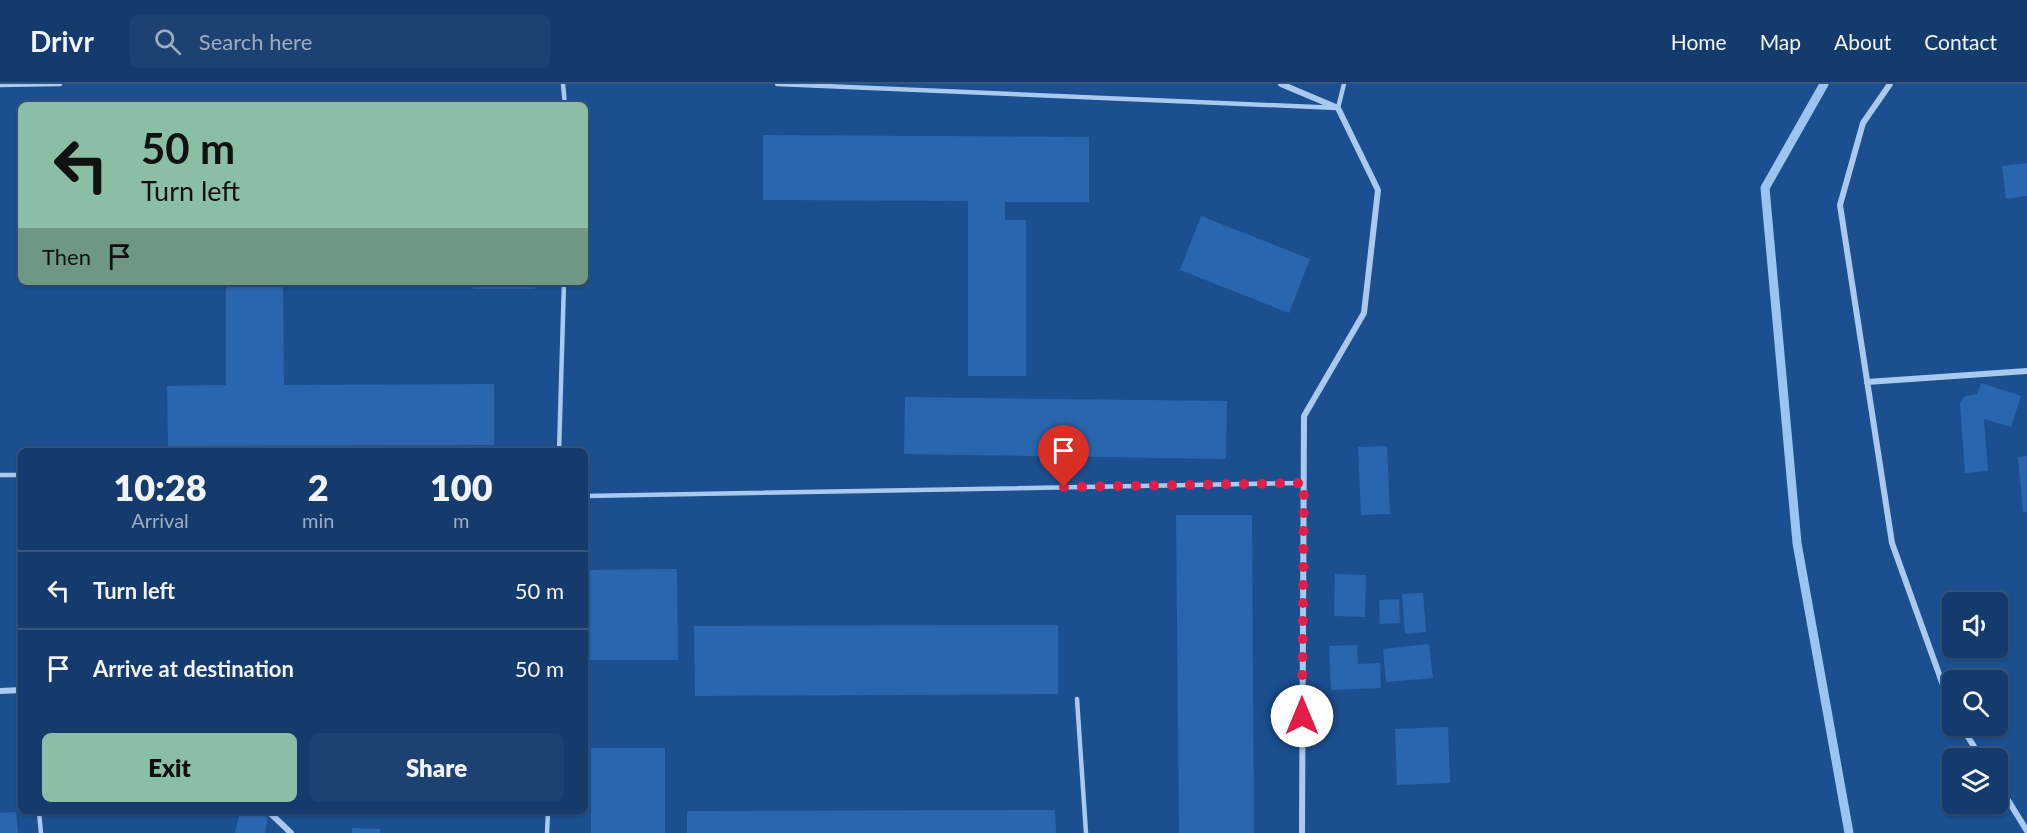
<!DOCTYPE html>
<style>
body{margin:0;font-family:Lato,sans-serif;background:#1d4271;color:#f1f3f6;height:100vh;display:flex;flex-direction:column;font-size:22px;white-space:nowrap}
*{box-sizing:border-box;margin:0}
p{font-size:20px;color:#9dadc1}
.icon{flex:none;width:33px;height:33px;fill:none;stroke:currentColor;stroke-width:2;stroke-linecap:round;stroke-linejoin:round}
.map{position:relative;flex:1;overflow:hidden}
.panel{position:absolute;left:18px;top:364px;width:570px;height:366px;display:flex;flex-direction:column;background:#143b6b;border-radius:9px;box-shadow:0 2px 4px #0004,0 0 0 2px #33557e}
.panel>*{flex:none}
.top-card{position:absolute;left:18px;top:18px;width:570px;height:183px;border-radius:9px;box-shadow:0 2px 4px #0004,0 0 0 2px #33557e;background:#8abfa5;color:#111;overflow:hidden}
.controls{position:absolute;left:1942px;top:508px;display:grid;gap:12px}
.controls a{display:grid;place-items:center;width:66px;height:66px;border-radius:9px;background:#143b6b;box-shadow:0 2px 4px #0004,0 0 0 2px #33557e;font-size:30px}
.pin{position:absolute;display:grid;place-items:center;width:51px;height:51px;color:#fff;margin:-62px -26px;border-radius:50% 50% 50% 0;rotate:-45deg;box-shadow:0 0 6px #0007}
.pin .icon{rotate:45deg}
.me{position:absolute;width:66px;margin:-33px;rotate:0deg;stroke-linejoin:round;filter:drop-shadow(0 0 4px #0008)}
.turn{display:flex;align-items:center;gap:21px;height:126px;padding:0 24px;font-size:27px}
.turn .icon{width:78px;height:78px;stroke-width:2.5}
.turn b{display:block;font-size:42px;line-height:51px}
.then{display:flex;align-items:center;height:57px;padding:0 24px;background:#0003;gap:12px;font-size:22px}
.eta{display:flex;justify-content:space-evenly;align-items:center;height:102px;text-align:center}
.eta b{font-size:36px;font-weight:800;line-height:42px}
.primary-button{display:flex;gap:12px;margin-top:auto;padding:12px 24px}
.primary-button a{flex:1;height:69px;border-radius:9px;background:#8abfa5;color:#111;font-size:24px;font-weight:800;line-height:69px;text-align:center}
.primary-button a+a{background:#1d4271;color:#f1f3f6}
ul{padding:0;list-style:none}
li{display:flex;align-items:center;gap:18px;height:78px;padding:0 24px;border-top:2px solid #33557e}
li div{flex:1}
li b{display:block;font-size:22px}
li em{font-style:normal}
header{display:flex;align-items:center;gap:36px;box-sizing:border-box;height:84px;padding:0 30px;background:#143b6b;border-bottom:2px solid #33557e}
header strong{font-size:28px}
nav{display:flex;gap:33px;margin-inline-start:auto;font-size:21px}
.search{width:420px;height:54px;background:#1d4271;display:flex;align-items:center;gap:15px;box-sizing:border-box;padding:0 21px;border-radius:9px;color:#9dadc1;font-size:22px}
.map>svg:first-child{display:block}
.lines{fill:none;stroke-linecap:round;stroke-linejoin:round}
.stream{stroke:#9cc4f0;stroke-width:9}
.building{fill:#2a66ad}
.lane{stroke:#a9c9ee;stroke-width:4.5}
.street{stroke:#a9c9ee;stroke-width:6}
.route{stroke:#e11d48;stroke-width:10;stroke-dasharray:0 18}
</style>
<header>
<strong>Drivr</strong>
<div class="search"><svg class="icon" aria-label="search" viewBox="0 0 24 24"><circle cx="10" cy="10" r="6"/><path d="M15 15l6 6"/></svg>Search here</div>
<nav><a>Home</a><a>Map</a><a>About</a><a>Contact</a></nav>
</header>
<div class="map">
<svg width="2027" height="749" viewBox="0 0 2027 749">
<rect width="100%" height="100%" fill="#1b4f8f"/>
<g class="lines">
<polyline class="stream" points="1824,0 1765,104 1797,459 1849,749"/>
</g>
<g class="building">
<polygon points="763,51 1089,53 1089,118 1005,118 1005,136 1026,136 1026,292 968,292 968,117 763,116"/>
<polygon points="2027,79 2027,112 2006,115 2002,82"/>
<polygon points="1201,132 1310,175 1289,229 1180,186"/>
<polygon points="226,198 283,198 284,301 494,300 494,361 168,362 167,302 226,301"/>
<rect x="473" y="198" width="62" height="7"/>
<polygon points="1981,299 2021,312 2011,343 1984,335 1988,387 1965,389 1960,319 1965,312 1977,310"/>
<polygon points="905,313 1227,317 1226,375 904,370"/>
<polygon points="1387,362 1390,430 1361,431 1358,363"/>
<polygon points="2027,372 2027,428 2023,428 2018,373"/>
<polygon points="1176,431 1252,431 1254,749 1179,749"/>
<polygon points="677,485 678,576 587,576 587,486"/>
<polygon points="1335,490 1366,491 1365,533 1334,532"/>
<polygon points="1423,509 1426,548 1405,550 1402,510"/>
<polygon points="1399,515 1400,539 1380,540 1379,516"/>
<polygon points="1058,541 1058,610 695,612 694,542"/>
<polygon points="1429,560 1433,594 1386,598 1383,565"/>
<polygon points="1357,561 1358,580 1380,579 1381,604 1331,606 1329,562"/>
<polygon points="1980,584 1988,597 1965,597 1963,594"/>
<polygon points="1448,643 1450,699 1397,701 1395,645"/>
<rect x="591" y="664" width="74" height="85"/>
<polygon points="1055,726 1056,749 687,749 687,727"/>
<polygon points="16,728 18,749 0,749 0,729"/>
<polygon points="240,728 268,733 265,749 235,749"/>
<polygon points="352,744 380,745 380,749 352,749"/>
</g>
<g class="lines">
<g class="lane">
<polyline points="563,0 565,21"/>
<polyline points="777,0 1338,24 1344,0"/>
<polyline points="0,1 60,0"/>
<polyline points="559,368 564,198"/>
<polyline points="0,391 21,391"/>
<polyline points="585,412 1303,399"/>
<polyline points="1077,615 1086,749"/>
<polyline points="39,728 41,749"/>
<polyline points="547,749 548,728"/>
</g>
<g class="street">
<polyline points="1281,0 1338,24 1378,106 1364,229 1304,332 1302,749"/>
<polyline points="1890,0 1863,39 1840,121 1892,459 1953,629"/>
<polyline points="1867,298 2027,287"/>
<polyline points="0,607 21,606"/>
<polyline points="1961,642 1982,675"/>
<polyline points="1998,700 2027,747"/>
<polyline points="269,728 291,749"/>
</g>
</g>
<g class="lines">
<polyline class="route" points="1064,403 1304,399 1302,632"/>
</g>
</svg>
<div class="controls">
<a><svg class="icon" aria-label="sound" viewBox="0 0 24 24"><path d="M4 9h4l5-4v14l-5-4H4zM17 9q2 3 0 6"/></svg></a>
<a><svg class="icon" aria-label="search" viewBox="0 0 24 24"><circle cx="10" cy="10" r="6"/><path d="M15 15l6 6"/></svg></a>
<a><svg class="icon" aria-label="layers" viewBox="0 0 24 24"><path d="M12 4l9 5-9 5-9-5zM3 14l9 5 9-5"/></svg></a>
</div>
<div class="pin" style="left:1064px;top:403px;background:#d93025"><svg class="icon" aria-label="arrive" viewBox="0 0 24 24"><path d="M6 21V4h12l-3 4 3 4H6"/></svg></div>
<svg class="me" style="left:1302px;top:632px" viewBox="-20 -20 40 40"><circle r="19" fill="#fff"/><path d="M0-13L10 11 0 6-10 11z" fill="#e11d48"/></svg>
<div class="top-card">
<div class="turn"><svg class="icon" aria-label="left" viewBox="0 0 24 24"><path d="M17 20v-9H6M10 6l-5 5 5 5"/></svg><div><b>50 m</b>Turn left</div></div>
<div class="then">Then<svg class="icon" aria-label="arrive" viewBox="0 0 24 24"><path d="M6 21V4h12l-3 4 3 4H6"/></svg></div>
</div>
<section class="panel">
<div class="eta">
<div><b>10:28</b><p>Arrival</p></div>
<div><b>2</b><p>min</p></div>
<div><b>100</b><p>m</p></div>
</div>
<ul>
<li><svg class="icon" aria-label="left" viewBox="0 0 24 24"><path d="M17 20v-9H6M10 6l-5 5 5 5"/></svg><div><b>Turn left</b></div><em>50 m</em></li>
<li><svg class="icon" aria-label="arrive" viewBox="0 0 24 24"><path d="M6 21V4h12l-3 4 3 4H6"/></svg><div><b>Arrive at destination</b></div><em>50 m</em></li>
</ul>
<div class="primary-button"><a>Exit</a><a>Share</a></div>
</section>
</div>
